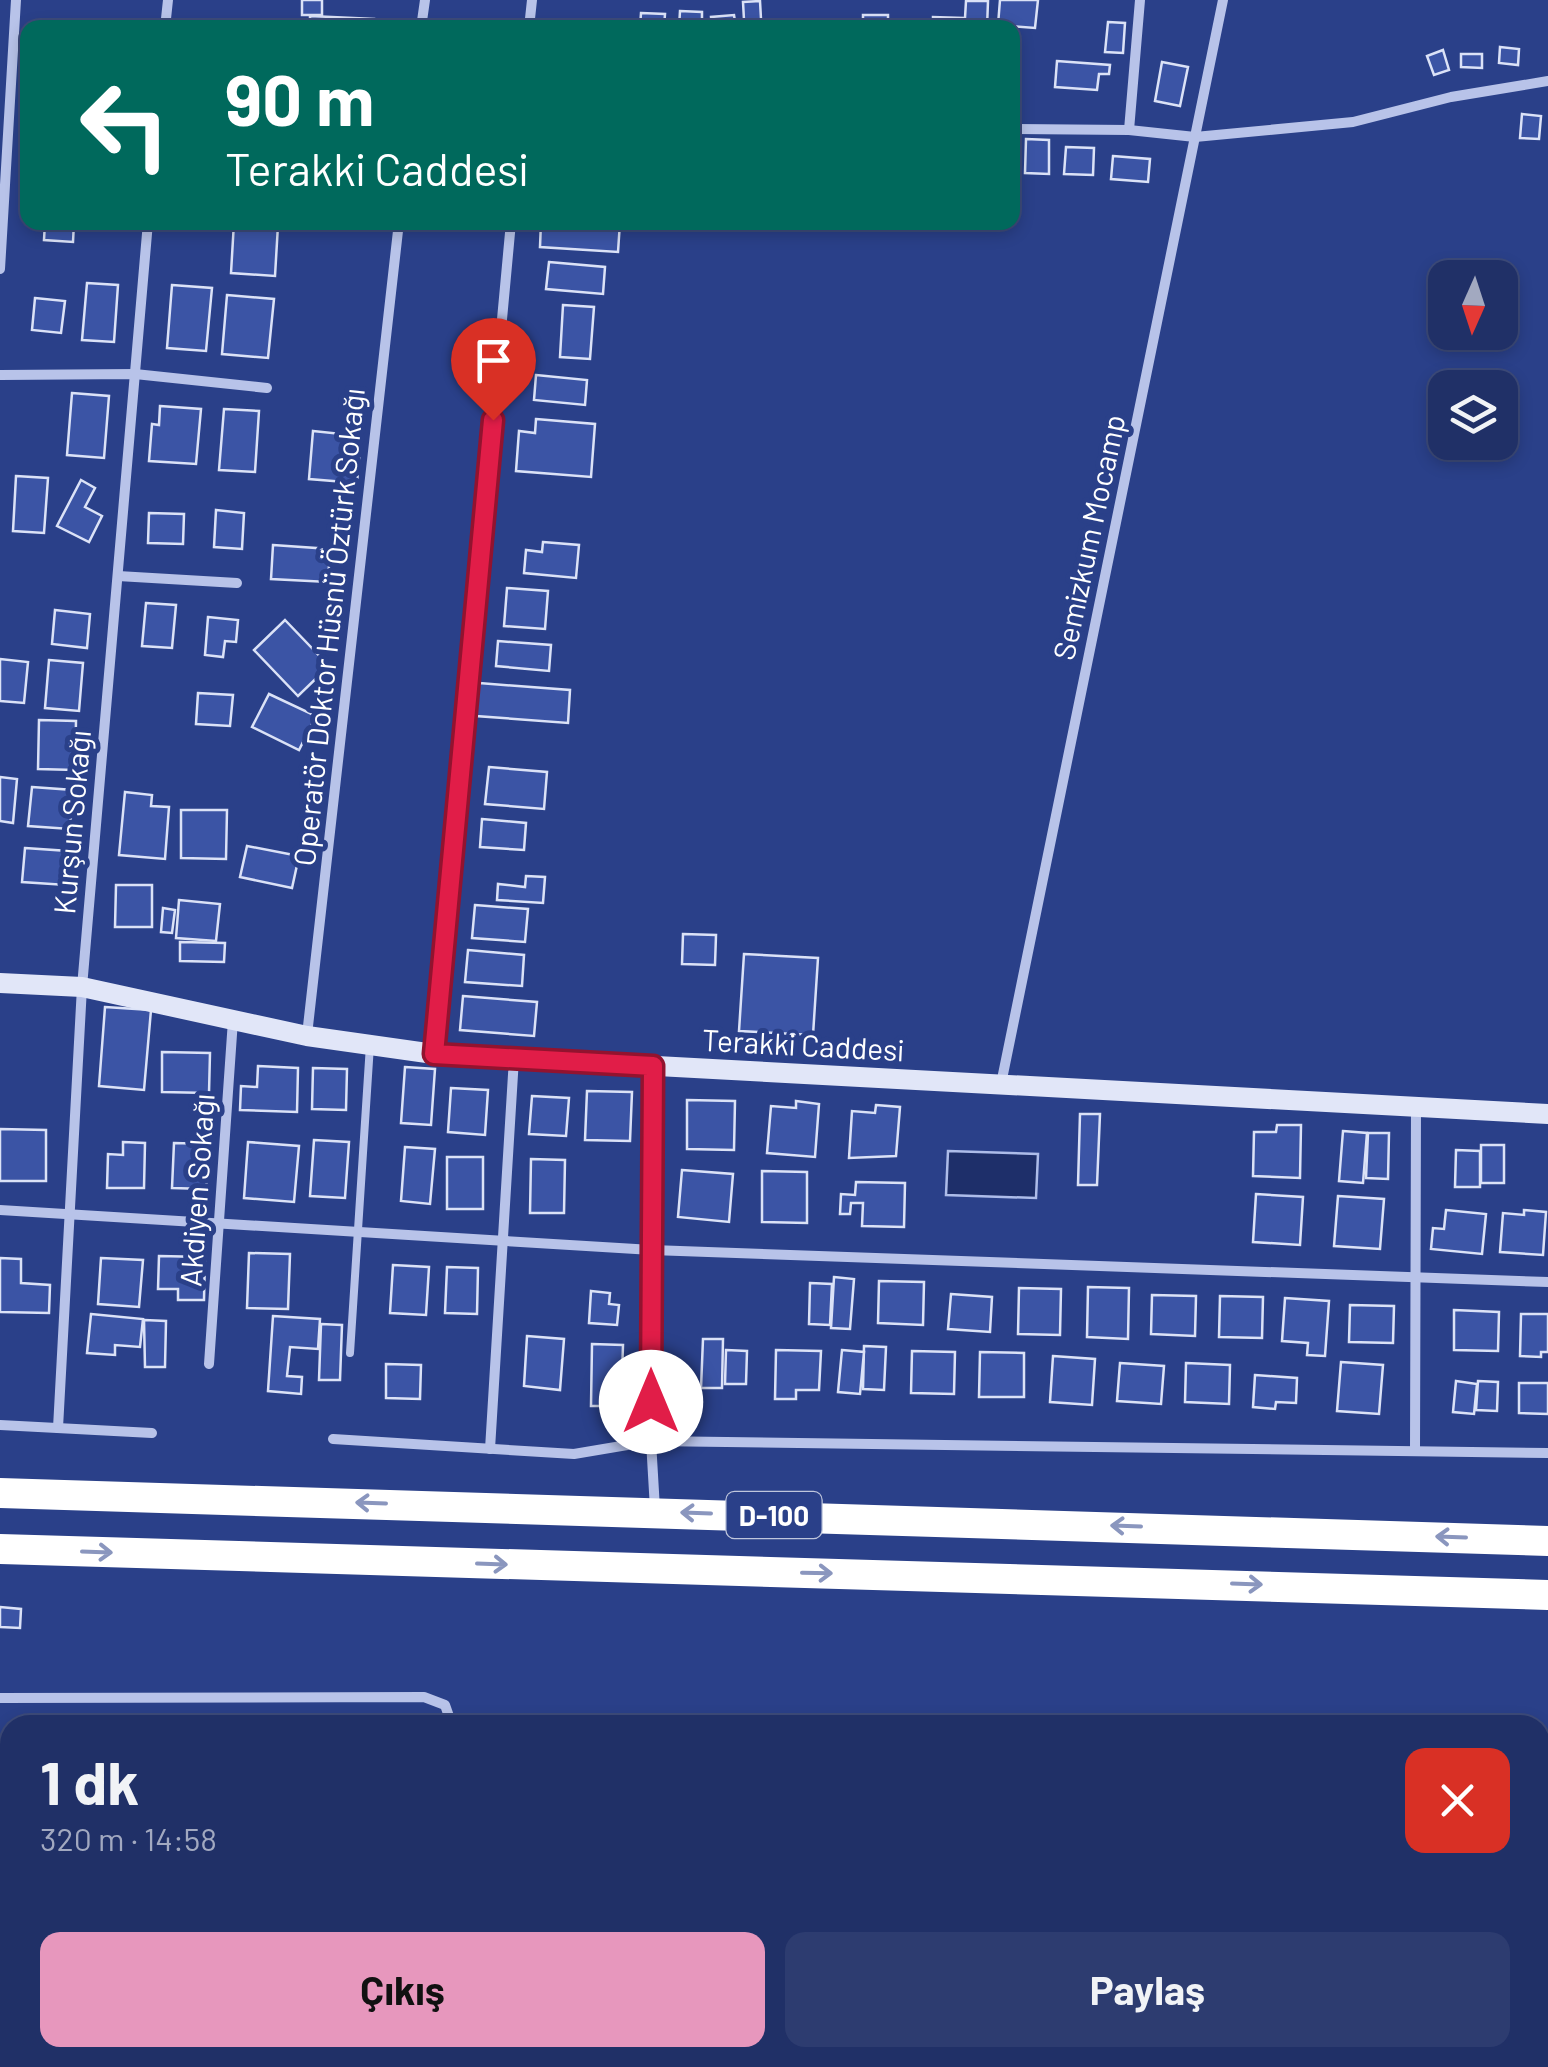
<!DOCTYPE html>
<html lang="tr">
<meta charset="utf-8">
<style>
body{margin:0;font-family:Barlow,sans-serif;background:#2d3c70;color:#f1f3f6;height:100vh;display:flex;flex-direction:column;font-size:38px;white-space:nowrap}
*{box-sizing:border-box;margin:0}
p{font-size:32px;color:#a2a9c0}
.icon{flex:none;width:55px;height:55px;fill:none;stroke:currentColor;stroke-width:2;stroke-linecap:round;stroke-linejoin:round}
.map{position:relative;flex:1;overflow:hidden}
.details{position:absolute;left:0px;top:1715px;width:1550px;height:352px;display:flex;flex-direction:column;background:#203067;border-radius:30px 30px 0 0;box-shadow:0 5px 15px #0003,0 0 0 2px #3d4b7b}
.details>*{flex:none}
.hud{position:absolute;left:20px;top:20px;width:1000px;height:210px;border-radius:20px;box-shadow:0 5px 15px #0003,0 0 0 2px #3d4b7b;background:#00695c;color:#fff;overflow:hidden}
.needle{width:65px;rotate:183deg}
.fabs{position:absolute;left:1428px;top:260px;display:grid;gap:20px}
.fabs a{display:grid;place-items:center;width:90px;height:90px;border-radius:20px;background:#203067;box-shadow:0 5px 15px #0003,0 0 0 2px #3d4b7b;font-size:50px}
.pin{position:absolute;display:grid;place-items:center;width:85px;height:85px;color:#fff;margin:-102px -42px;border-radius:50% 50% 50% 0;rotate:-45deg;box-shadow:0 0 10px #0007}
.pin .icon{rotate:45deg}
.me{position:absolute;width:110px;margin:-55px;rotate:0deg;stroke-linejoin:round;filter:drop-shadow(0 0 8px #0008)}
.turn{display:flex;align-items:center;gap:35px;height:210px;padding:0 40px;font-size:45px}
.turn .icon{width:130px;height:130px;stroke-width:2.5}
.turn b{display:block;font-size:70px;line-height:85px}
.round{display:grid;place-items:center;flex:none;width:105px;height:105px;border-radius:20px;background:#2d3c70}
.head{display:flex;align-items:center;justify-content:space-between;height:170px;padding:0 40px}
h1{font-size:60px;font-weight:700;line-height:75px}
.action{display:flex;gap:20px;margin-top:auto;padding:20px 40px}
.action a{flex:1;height:115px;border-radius:20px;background:#e797bd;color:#111;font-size:40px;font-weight:700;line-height:115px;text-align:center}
.action a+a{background:#2d3c70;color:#f1f3f6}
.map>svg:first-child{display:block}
.water{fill:#1e2f6a;stroke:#adbce9;stroke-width:2.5}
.building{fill:#3b54a5;stroke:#dbe2f7;stroke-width:2.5}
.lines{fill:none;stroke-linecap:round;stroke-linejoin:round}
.lane{stroke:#b8c3e9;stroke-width:8}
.street{stroke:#b8c3e9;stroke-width:10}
.secondary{stroke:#e1e6f8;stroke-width:20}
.highway{stroke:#fff;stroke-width:30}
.oneway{stroke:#8a96be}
.route-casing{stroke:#92132f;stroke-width:25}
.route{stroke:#e11d48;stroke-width:18}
.labels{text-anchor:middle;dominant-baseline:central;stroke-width:10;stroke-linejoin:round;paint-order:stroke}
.shield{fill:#2a4089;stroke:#bfc6dc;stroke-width:2.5}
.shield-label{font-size:28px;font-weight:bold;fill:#fff}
.street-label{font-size:30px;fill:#fff;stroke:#2a4089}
</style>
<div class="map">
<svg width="1548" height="2067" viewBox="0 0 1548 2067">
<rect width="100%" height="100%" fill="#2a4089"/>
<polygon class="water" points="948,1151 1038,1154 1036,1198 946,1195"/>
<g class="building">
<rect x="302" y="0" width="20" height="15"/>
<polygon points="1000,0 1038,0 1035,28 998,25"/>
<polygon points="760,1 761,19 744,20 743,2"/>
<polygon points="966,1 988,1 987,28 933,28 933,17 965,18"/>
<polygon points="680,11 702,12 702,28 679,28"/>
<polygon points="641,13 665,14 664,28 640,28"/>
<polygon points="734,15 736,28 712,28 711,17"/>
<rect x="863" y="15" width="25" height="13"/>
<polygon points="310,16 374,19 373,28 310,28"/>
<polygon points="1108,22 1125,23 1123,53 1105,52"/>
<polygon points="1500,47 1519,49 1518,65 1499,63"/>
<polygon points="1443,50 1449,70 1434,75 1427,56"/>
<polygon points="1461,54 1482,54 1482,68 1461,67"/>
<polygon points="1057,61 1110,65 1109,74 1099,74 1097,90 1055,87"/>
<polygon points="1162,62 1188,67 1180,106 1155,101"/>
<polygon points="1522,114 1541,116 1539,139 1520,138"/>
<polygon points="1026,139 1049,140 1049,174 1025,173"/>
<polygon points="1066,147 1094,148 1093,175 1064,174"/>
<polygon points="1113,156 1150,159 1148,182 1111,179"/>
<polygon points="45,222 74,222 73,242 44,240"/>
<polygon points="234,222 278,225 275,276 231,273"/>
<polygon points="541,222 620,222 618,252 540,247"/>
<polygon points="549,262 605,267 603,294 546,289"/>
<polygon points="87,283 118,285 114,342 82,340"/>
<polygon points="172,285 212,288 206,351 167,348"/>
<polygon points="227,295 274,299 268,358 222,354"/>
<polygon points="35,298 65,301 61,333 32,330"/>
<polygon points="563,305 594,307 590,359 560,357"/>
<polygon points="536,375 587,380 585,405 534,400"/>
<polygon points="72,393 109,396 104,458 67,455"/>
<polygon points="160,406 201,409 196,464 149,461 152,424 159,425"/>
<polygon points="224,409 259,411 255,472 219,470"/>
<polygon points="536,419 595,424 591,477 516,471 519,431 535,433"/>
<polygon points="313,431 361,436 357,483 309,479"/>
<polygon points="16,476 48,478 44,533 13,531"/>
<polygon points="81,480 95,488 85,507 102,516 89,542 57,526"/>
<polygon points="216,510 244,513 242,549 214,547"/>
<polygon points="149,513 184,514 183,544 148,543"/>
<polygon points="543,542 579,545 576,578 524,573 526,550 542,552"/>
<polygon points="273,545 330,549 328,582 271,579"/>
<polygon points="507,588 548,591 545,629 504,626"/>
<polygon points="146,603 176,605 172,648 142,646"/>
<polygon points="55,610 90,614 87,648 52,644"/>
<polygon points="208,617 238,620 236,642 225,641 223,657 205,655"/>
<polygon points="285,620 329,666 298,696 254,650"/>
<polygon points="498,641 551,645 549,671 496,666"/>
<polygon points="0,659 28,662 24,703 0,701"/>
<polygon points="49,660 83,663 79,711 45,708"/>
<polygon points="479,683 570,690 568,723 476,716"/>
<polygon points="198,693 233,695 230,726 196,724"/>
<polygon points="269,694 316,716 299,750 252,727"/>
<polygon points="39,720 76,721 75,770 38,769"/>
<polygon points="489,767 547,772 544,809 485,804"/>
<polygon points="0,777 17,779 13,823 0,821"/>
<polygon points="32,787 73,790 70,829 28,826"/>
<polygon points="125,792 152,795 151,806 169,807 165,859 119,855"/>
<polygon points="181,810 227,810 226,859 181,858"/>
<polygon points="482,819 526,823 524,850 480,847"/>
<polygon points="247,846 299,856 292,888 240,877"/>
<polygon points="25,848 68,851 66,885 22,882"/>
<polygon points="526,876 545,877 543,903 497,900 498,884 525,887"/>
<polygon points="116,885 152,885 152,927 115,927"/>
<polygon points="179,900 220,904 216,941 176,938"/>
<polygon points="475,905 528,909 525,942 472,938"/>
<polygon points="163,908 175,910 172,933 161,932"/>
<polygon points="683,934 716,935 715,965 682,964"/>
<polygon points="180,942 225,943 224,962 180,961"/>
<polygon points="468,950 524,955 522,986 465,982"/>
<polygon points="744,954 818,958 813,1035 739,1031"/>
<polygon points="463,996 537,1002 534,1036 460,1030"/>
<polygon points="105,1007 151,1010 144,1090 99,1086"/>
<polygon points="162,1052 210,1053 209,1093 162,1092"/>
<polygon points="258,1066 298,1068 297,1112 240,1110 241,1086 257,1087"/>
<polygon points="405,1067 435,1069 431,1125 401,1123"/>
<polygon points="313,1068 347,1069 346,1110 312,1109"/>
<polygon points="451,1088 488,1090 485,1135 448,1132"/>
<polygon points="587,1091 632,1092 630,1141 585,1140"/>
<polygon points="532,1096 569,1098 566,1136 529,1134"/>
<polygon points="687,1100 735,1101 734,1150 687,1149"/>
<polygon points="796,1101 819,1104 815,1157 767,1153 771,1106 796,1108"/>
<polygon points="876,1105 900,1107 896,1156 849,1158 852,1111 875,1113"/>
<polygon points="1080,1114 1100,1114 1097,1185 1078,1185"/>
<polygon points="1277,1125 1301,1125 1300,1178 1253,1176 1254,1132 1276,1132"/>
<polygon points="0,1129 46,1130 46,1181 0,1181"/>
<polygon points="1343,1131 1367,1133 1363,1183 1339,1181"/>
<polygon points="1368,1133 1389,1133 1388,1179 1366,1178"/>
<polygon points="314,1140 349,1142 345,1198 310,1196"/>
<polygon points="123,1142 145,1143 144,1188 107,1188 108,1154 123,1155"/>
<polygon points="248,1142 299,1146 294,1202 244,1198"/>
<polygon points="174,1143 208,1144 206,1189 172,1188"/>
<rect x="1481" y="1145" width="23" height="38"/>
<polygon points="405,1147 435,1149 430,1204 401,1201"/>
<polygon points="1456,1150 1480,1151 1480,1187 1455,1187"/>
<rect x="447" y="1157" width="36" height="52"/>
<polygon points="531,1159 565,1160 564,1213 530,1213"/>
<polygon points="682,1170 733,1174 729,1222 678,1217"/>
<polygon points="762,1171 807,1172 807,1223 762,1222"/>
<polygon points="856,1182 905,1183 904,1227 862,1226 863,1203 851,1203 850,1214 840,1214 841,1194 855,1195"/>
<polygon points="1256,1194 1303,1197 1300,1245 1253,1242"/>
<polygon points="1338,1196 1384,1199 1380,1249 1334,1246"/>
<polygon points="1446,1210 1486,1214 1482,1254 1431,1249 1433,1228 1444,1229"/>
<polygon points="1524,1210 1546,1212 1543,1255 1500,1252 1503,1213 1524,1215"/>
<polygon points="249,1253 290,1254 288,1309 247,1308"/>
<polygon points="159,1256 205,1257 204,1300 178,1300 178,1289 158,1289"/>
<polygon points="0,1258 21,1259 21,1283 50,1285 49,1313 0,1312"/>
<polygon points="101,1258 143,1260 139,1307 98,1304"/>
<polygon points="393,1265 429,1267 426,1315 390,1313"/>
<polygon points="447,1267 478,1268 477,1314 445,1313"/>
<polygon points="834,1277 854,1279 850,1329 831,1328"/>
<polygon points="879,1281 924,1282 923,1325 878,1323"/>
<polygon points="810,1283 832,1284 830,1325 809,1324"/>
<polygon points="1088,1287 1129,1288 1128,1339 1087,1337"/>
<polygon points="1019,1288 1061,1289 1060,1335 1018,1334"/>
<polygon points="591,1291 610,1293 609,1304 619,1305 617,1325 589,1323"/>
<polygon points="951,1294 992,1297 990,1332 948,1329"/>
<polygon points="1152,1295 1196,1296 1195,1336 1151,1334"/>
<polygon points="1220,1296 1263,1297 1262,1338 1219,1337"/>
<polygon points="1285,1298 1329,1301 1325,1356 1307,1355 1308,1343 1282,1341"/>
<polygon points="1350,1305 1394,1306 1393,1343 1349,1342"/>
<polygon points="1454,1310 1499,1312 1498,1351 1454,1350"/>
<polygon points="91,1314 143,1319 140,1347 115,1345 115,1355 87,1353"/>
<polygon points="1521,1314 1548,1314 1548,1352 1541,1352 1541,1357 1520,1356"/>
<polygon points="273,1316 320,1319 318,1349 290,1347 287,1376 302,1377 301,1394 268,1391"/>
<polygon points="144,1320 166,1321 165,1367 145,1367"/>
<polygon points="321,1324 342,1325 340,1380 319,1380"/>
<polygon points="527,1336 564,1339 560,1390 524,1386"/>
<polygon points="703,1339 723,1339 722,1388 701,1388"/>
<polygon points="592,1344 623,1345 621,1406 591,1406"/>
<polygon points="864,1346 886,1347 884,1390 863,1389"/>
<polygon points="726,1350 747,1351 746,1384 725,1384"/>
<polygon points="776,1350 821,1351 819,1390 796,1390 796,1399 775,1399"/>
<polygon points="842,1350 864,1352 860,1394 838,1392"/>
<polygon points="912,1351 955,1352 954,1394 911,1393"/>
<polygon points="980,1352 1024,1353 1024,1397 979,1397"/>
<polygon points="1053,1356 1095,1359 1092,1405 1050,1402"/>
<polygon points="1341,1362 1383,1365 1379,1414 1337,1411"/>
<polygon points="1120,1363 1164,1366 1161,1404 1117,1401"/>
<polygon points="1186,1363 1230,1365 1229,1404 1185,1402"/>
<polygon points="386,1364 421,1365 420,1399 386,1398"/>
<polygon points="1255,1375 1297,1378 1296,1403 1276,1402 1275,1409 1253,1407"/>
<polygon points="1456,1381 1477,1384 1474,1414 1453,1412"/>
<polygon points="1478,1381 1498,1382 1497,1411 1476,1410"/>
<polygon points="1519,1383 1548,1383 1548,1414 1519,1413"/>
<polygon points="0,1607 21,1609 20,1628 0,1627"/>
<polygon points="10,1892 10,1956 0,1956 2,1910 9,1910"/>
<polygon points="209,2058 254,2058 253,2067 209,2067"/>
<polygon points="1340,2058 1382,2060 1382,2067 1339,2067"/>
</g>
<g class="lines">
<polyline class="lane" points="350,1353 370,1045"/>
<g class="street">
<polyline points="165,28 168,0"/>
<polyline points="421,28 425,0"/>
<polyline points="529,28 532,0"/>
<polyline points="1012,129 1129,130 1195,137 1353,122 1451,97 1548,81"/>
<polyline points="1129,130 1140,0"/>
<polyline points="0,269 16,0"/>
<polyline points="0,375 135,374 267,388"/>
<polyline points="118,576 237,583"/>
<polyline points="307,1035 399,222"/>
<polyline points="434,1054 511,222"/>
<polyline points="653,1067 651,1441 655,1509"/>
<polyline points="1001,1084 1223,0"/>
<polyline points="0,1210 652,1250 1548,1282"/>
<polyline points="209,1364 233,1020"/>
<polyline points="0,1425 152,1433"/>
<polyline points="58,1428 82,987 148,222"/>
<polyline points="333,1439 574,1454 651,1441 1548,1453"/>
<polyline points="490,1449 514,1058"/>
<polyline points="1415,1451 1416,1107"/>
<polyline points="0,1698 424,1697 445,1705 452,1725"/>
<polyline points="451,2067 451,2058"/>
</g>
<polyline class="secondary" points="0,983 82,987 307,1036 434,1054 1548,1114"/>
<g class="highway">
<polyline points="0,1493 1548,1541"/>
<polyline points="0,1549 1548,1595"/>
</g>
</g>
<defs><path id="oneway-shaft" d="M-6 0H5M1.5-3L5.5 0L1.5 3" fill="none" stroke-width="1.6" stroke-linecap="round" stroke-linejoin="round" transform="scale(2.5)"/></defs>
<g class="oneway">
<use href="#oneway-shaft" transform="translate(371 1503) rotate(-178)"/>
<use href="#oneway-shaft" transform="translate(696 1513) rotate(-178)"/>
<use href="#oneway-shaft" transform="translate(1126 1526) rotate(-178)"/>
<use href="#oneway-shaft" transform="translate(1451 1537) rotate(-178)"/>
<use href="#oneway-shaft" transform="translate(97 1552) rotate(2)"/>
<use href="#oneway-shaft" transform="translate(492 1564) rotate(2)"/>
<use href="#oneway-shaft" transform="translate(817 1573) rotate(1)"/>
<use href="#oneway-shaft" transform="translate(1247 1584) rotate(2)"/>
</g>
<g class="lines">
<g class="route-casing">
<polyline id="route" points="493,420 434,1054 653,1066 651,1402"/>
</g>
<use href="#route" class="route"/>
</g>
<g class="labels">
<rect class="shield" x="726.5" y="1492" width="95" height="46" rx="8"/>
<g class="shield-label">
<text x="774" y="1515">D-100</text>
</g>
<g class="street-label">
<text transform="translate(1088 537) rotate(-78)">Semizkum Mocamp</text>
<text transform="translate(328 627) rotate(-84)">Operatör Doktor Hüsnü Öztürk Sokağı</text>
<text transform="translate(71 822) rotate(-85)">Kurşun Sokağı</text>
<text transform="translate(803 1044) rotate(3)">Terakki Caddesi</text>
<text transform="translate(196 1190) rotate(-86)">Akdiyen Sokağı</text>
</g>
</g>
</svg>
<div class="fabs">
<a><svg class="needle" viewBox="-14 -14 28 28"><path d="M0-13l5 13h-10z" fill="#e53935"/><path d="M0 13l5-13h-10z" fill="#a2a9c0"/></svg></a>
<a><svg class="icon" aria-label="layers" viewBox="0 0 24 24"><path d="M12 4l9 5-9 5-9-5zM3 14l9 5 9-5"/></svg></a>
</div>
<div class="pin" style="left:493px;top:420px;background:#d93025"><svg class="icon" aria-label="arrive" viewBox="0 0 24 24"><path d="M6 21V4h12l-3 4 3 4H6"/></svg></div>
<svg class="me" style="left:651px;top:1402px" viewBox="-20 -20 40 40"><circle r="19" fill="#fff"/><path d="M0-13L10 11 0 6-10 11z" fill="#e11d48"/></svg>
<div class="hud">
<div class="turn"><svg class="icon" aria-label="left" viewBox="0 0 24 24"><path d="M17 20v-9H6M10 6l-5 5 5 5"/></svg><div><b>90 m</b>Terakki Caddesi</div></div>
</div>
<section class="details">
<div class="head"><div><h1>1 dk</h1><p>320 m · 14:58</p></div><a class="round" style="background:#d93025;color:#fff"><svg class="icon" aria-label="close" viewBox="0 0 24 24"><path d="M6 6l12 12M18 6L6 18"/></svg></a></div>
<div class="action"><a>Çıkış</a><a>Paylaş</a></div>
</section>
</div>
